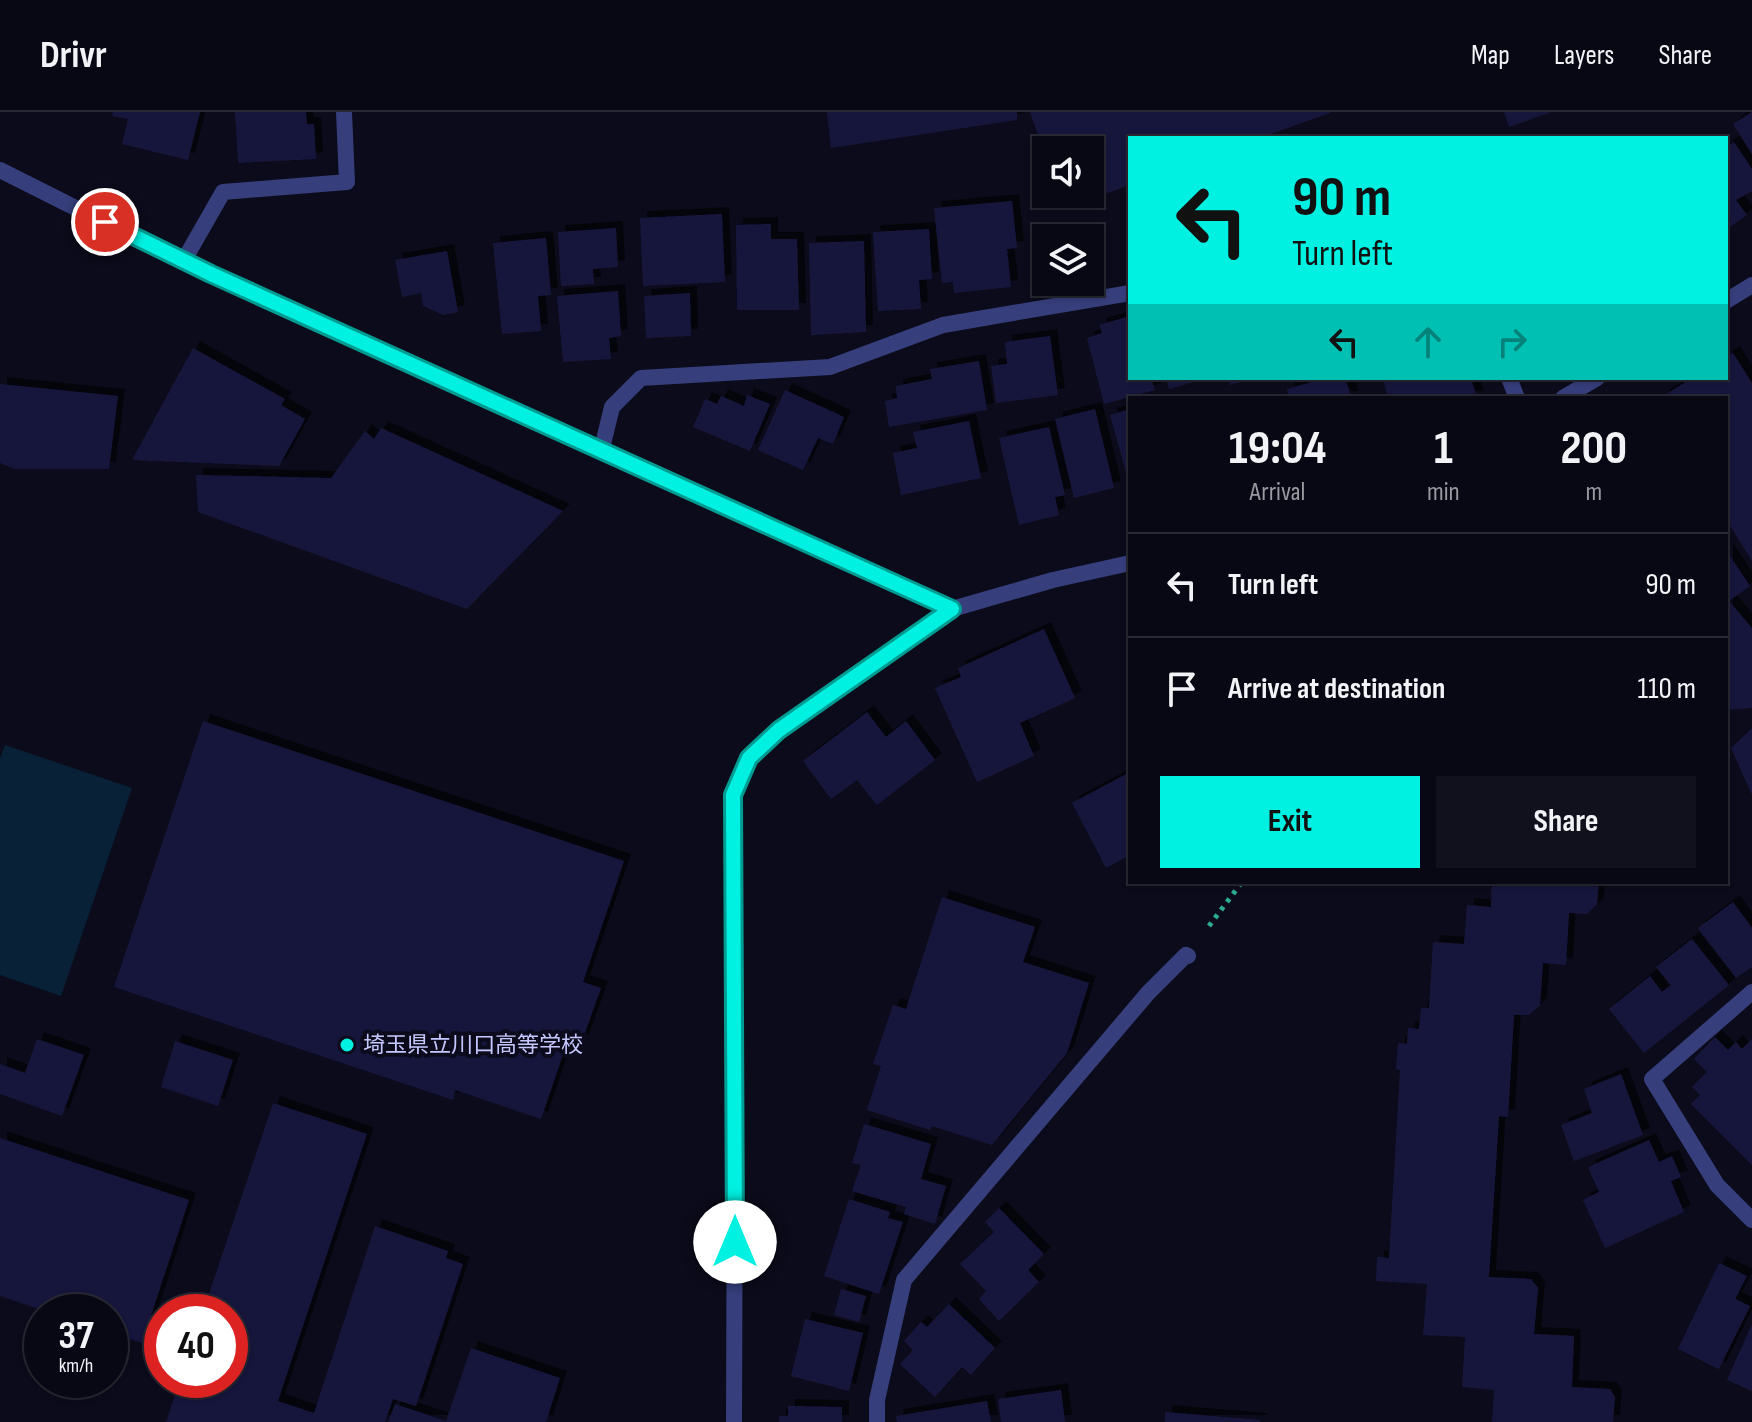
<!DOCTYPE html>
<meta charset="utf-8">
<style>
body{margin:0;font-family:"Sofia Sans Condensed","Noto Sans JP",sans-serif;background:#11111d;color:#f1f3f6;height:100vh;display:flex;flex-direction:column;font-size:30px;white-space:nowrap}
*{box-sizing:border-box;margin:0}
p{font-size:26px;color:#989aa0}
.icon{flex:none;width:44px;height:44px;fill:none;stroke:currentColor;stroke-width:2;stroke-linecap:round;stroke-linejoin:round}
.map{position:relative;flex:1;overflow:hidden}
.details{position:absolute;left:1128px;top:284px;width:600px;height:488px;display:flex;flex-direction:column;background:#080814;border-radius:0px;box-shadow:0 2px 6px #0004,0 0 0 2px #292934}
.details>*{flex:none}
.banner{position:absolute;left:1128px;top:24px;width:600px;height:244px;border-radius:0px;box-shadow:0 2px 6px #0004,0 0 0 2px #292934;background:#00f0e1;color:#111;overflow:hidden}
.buttons{position:absolute;left:1032px;top:24px;display:grid;gap:16px}
.buttons a{display:grid;place-items:center;width:72px;height:72px;border-radius:0px;background:#080814;box-shadow:0 2px 6px #0004,0 0 0 2px #292934;font-size:40px}
.speed{position:absolute;left:24px;top:1182px;display:flex;gap:16px;font-size:40px;font-weight:700;text-align:center}
.speed>*{display:grid;place-content:center;width:104px;height:104px;border-radius:50%;background:#080814;box-shadow:0 2px 6px #0004,0 0 0 2px #292934;line-height:1}
.speed small{font-size:20px;font-weight:400}
.speed .limit{border:12px solid #d22;background:#fff;color:#111}
.pin{position:absolute;display:grid;place-items:center;width:68px;height:68px;color:#fff;margin:-34px;border:4px solid #fff;border-radius:50%;box-shadow:0 2px 8px #0007}
.me{position:absolute;width:88px;margin:-44px;rotate:0deg;stroke-linejoin:round;filter:drop-shadow(0 0 6px #0008)}
.turn{display:flex;align-items:center;gap:28px;height:168px;padding:0 32px;font-size:36px}
.turn .icon{width:104px;height:104px;stroke-width:2.5}
.turn b{display:block;font-size:56px;line-height:68px}
.lanes{display:flex;align-items:center;height:76px;padding:0 32px;background:#0003;justify-content:center;gap:40px;direction:ltr}
.lanes .off{opacity:.35}
.eta{display:flex;justify-content:space-evenly;align-items:center;height:136px;text-align:center}
.eta b{font-size:48px;font-weight:700;line-height:56px}
.button{display:flex;gap:16px;margin-top:auto;padding:16px 32px}
.button a{flex:1;height:92px;border-radius:0px;background:#00f0e1;color:#111;font-size:32px;font-weight:700;line-height:92px;text-align:center}
.button a+a{background:#11111d;color:#f1f3f6}
ul{padding:0;list-style:none}
li{display:flex;align-items:center;gap:24px;height:104px;padding:0 32px;border-top:2px solid #292934}
li div{flex:1}
li b{display:block;font-size:30px}
li em{font-style:normal}
header{display:flex;align-items:center;gap:48px;box-sizing:border-box;height:112px;padding:0 40px;background:#080814;border-bottom:2px solid #292934}
header strong{font-size:38px}
nav{display:flex;gap:44px;margin-inline-start:auto;font-size:28px}
.map>svg:first-child{display:block}
.water{fill:#082137}
.building{fill:#18173c;filter:url(#shadow)}
.lines{fill:none;stroke-linecap:round;stroke-linejoin:round}
.path{stroke:#2cac8f;stroke-width:5;stroke-dasharray:4 6;stroke-linecap:butt}
.service{stroke:#363e7b;stroke-width:16}
.minor{stroke:#363e7b;stroke-width:16}
.tertiary{stroke:#363e7b;stroke-width:16}
.route-casing{stroke:#009c92;stroke-width:20}
.route{stroke:#00f0e1;stroke-width:14}
.poi-dot{fill:#00f0e1;stroke:#0b0b1b;stroke-width:3}
.labels{text-anchor:middle;dominant-baseline:central;stroke-width:8;stroke-linejoin:round;paint-order:stroke}
.poi-label{font-size:22px;fill:#c5c8ff;stroke:#0b0b1b;text-anchor:start}
</style>
<header>
<strong>Drivr</strong>
<nav><a>Map</a><a>Layers</a><a>Share</a></nav>
</header>
<div class="map">
<svg width="1752" height="1310" viewBox="0 0 1752 1310">
<defs>
<filter id="shadow"><feDropShadow dx="7" dy="-7" stdDeviation="0" flood-color="#0009"/></filter>
</defs>
<rect width="100%" height="100%" fill="#0b0b1b"/>
<polygon class="water" points="5,633 132,676 61,884 0,863 0,646"/>
<g class="building">
<polygon points="113,0 200,0 188,48 122,32 128,7 112,4"/>
<polygon points="235,0 306,0 307,12 314,12 316,47 238,51"/>
<polygon points="827,0 1017,0 1017,8 831,36"/>
<polygon points="1030,0 1332,0 1260,26 1130,26 1130,73 1064,96 1059,82 1090,82 1090,38 1046,38 1046,45"/>
<polygon points="1504,0 1551,0 1509,15"/>
<polygon points="1752,0 1752,42 1733,12"/>
<polygon points="1734,30 1752,57 1752,79 1736,88 1747,103 1726,118 1726,35"/>
<polygon points="1012,89 1017,136 1007,137 1011,175 954,181 953,170 942,171 934,96"/>
<polygon points="722,102 725,170 643,174 640,106"/>
<polygon points="771,112 771,127 797,127 799,198 737,198 736,113"/>
<polygon points="616,116 618,155 593,157 594,172 561,174 558,120"/>
<polygon points="929,117 932,167 919,168 921,197 878,199 873,120"/>
<polygon points="546,126 551,183 538,184 541,219 502,222 493,131"/>
<polygon points="864,129 866,220 811,223 809,131"/>
<polygon points="447,139 458,200 443,203 423,194 421,181 402,185 395,148"/>
<polygon points="618,179 621,224 609,226 611,247 563,250 557,184"/>
<polygon points="690,181 691,224 646,226 644,184"/>
<polygon points="1130,204 1130,266 1151,266 1155,278 1104,292 1087,226 1102,221 1099,213"/>
<polygon points="1050,224 1058,283 996,291 991,254 1007,252 1005,230"/>
<polygon points="193,236 285,287 281,293 305,307 279,354 132,348"/>
<polygon points="1733,241 1752,271 1752,449 1726,407 1726,286 1660,286 1692,266 1726,266 1726,245"/>
<polygon points="979,249 987,298 889,315 885,289 897,286 896,274 932,267 930,257"/>
<polygon points="1166,266 1205,266 1205,267 1169,277"/>
<polygon points="1228,266 1252,266 1252,267 1230,273"/>
<polygon points="1318,266 1345,266 1352,286 1289,286 1287,277 1318,268"/>
<polygon points="1383,266 1471,266 1477,286 1388,286"/>
<polygon points="0,272 118,284 109,357 15,357 0,351"/>
<polygon points="785,278 844,305 833,332 818,326 803,358 758,338"/>
<polygon points="747,283 770,292 750,339 693,315 705,287 717,292 721,284 744,294"/>
<polygon points="1095,297 1114,376 1074,386 1055,307"/>
<polygon points="1130,297 1130,371 1129,371 1110,303"/>
<polygon points="969,309 981,366 901,383 893,341 917,336 913,320"/>
<polygon points="1049,315 1065,383 1055,385 1059,403 1019,413 999,326"/>
<polygon points="381,316 563,399 467,497 198,400 196,363 331,366 365,319 374,327"/>
<polygon points="1726,438 1750,474 1729,489 1752,516 1752,596 1726,598"/>
<polygon points="1044,517 1075,586 1020,611 1034,644 977,670 935,576 961,565 958,556"/>
<polygon points="867,600 886,625 906,609 935,648 877,693 857,668 831,687 803,649"/>
<polygon points="203,609 624,749 583,870 601,876 582,929 569,925 541,1007 455,978 453,988 114,875"/>
<polygon points="1752,616 1752,683 1731,636"/>
<polygon points="1130,660 1130,743 1106,756 1072,691"/>
<polygon points="1492,770 1599,770 1597,792 1587,802 1569,801 1566,853 1543,851 1540,893 1529,903 1514,903 1508,1005 1499,1004 1489,1165 1531,1167 1538,1176 1534,1222 1574,1224 1572,1275 1610,1277 1615,1285 1613,1310 1492,1310 1494,1278 1462,1275 1465,1225 1423,1223 1427,1172 1376,1169 1377,1145 1389,1146 1400,958 1396,957 1398,931 1407,932 1408,916 1419,917 1421,896 1429,896 1433,830 1464,832 1467,793 1491,795"/>
<polygon points="942,785 1035,815 1023,850 1089,871 1067,941 992,1033 932,1014 930,1018 867,998 881,954 873,952 893,893 906,897"/>
<polygon points="1733,790 1752,816 1752,855 1736,866 1698,816"/>
<polygon points="1692,827 1729,873 1644,941 1609,897 1650,864 1662,880 1671,873 1656,855"/>
<polygon points="1715,925 1728,938 1736,930 1742,937 1752,927 1752,1053 1691,992 1700,983 1692,975 1707,960 1694,947"/>
<polygon points="37,927 84,943 62,1004 0,982 0,952 25,961"/>
<polygon points="175,929 233,948 218,994 161,975"/>
<polygon points="1621,962 1643,1023 1574,1049 1561,1013 1592,1001 1584,977"/>
<polygon points="273,991 367,1022 278,1289 314,1301 375,1114 448,1139 446,1146 463,1152 416,1294 393,1287 385,1310 166,1310 180,1268 230,1268 230,1200 203,1200"/>
<polygon points="864,1012 931,1032 921,1067 946,1074 935,1112 904,1102 906,1095 852,1079 861,1053 852,1051"/>
<polygon points="0,1026 189,1088 142,1231 110,1220 110,1200 48,1200 0,1184"/>
<polygon points="1649,1028 1659,1050 1672,1044 1681,1065 1671,1069 1684,1100 1605,1136 1583,1088 1599,1080 1588,1055"/>
<polygon points="849,1087 890,1100 888,1106 903,1110 879,1182 824,1164"/>
<polygon points="999,1096 1044,1142 1028,1158 1039,1170 999,1209 979,1187 986,1179 960,1152 994,1120 985,1110"/>
<polygon points="1719,1151 1747,1164 1735,1187 1750,1194 1719,1257 1678,1237"/>
<polygon points="841,1177 866,1184 859,1210 834,1203"/>
<polygon points="949,1192 995,1236 971,1263 962,1255 935,1285 900,1252 913,1238 904,1229 921,1210 927,1215"/>
<polygon points="805,1207 863,1221 849,1279 791,1264"/>
<polygon points="1752,1212 1752,1279 1727,1268"/>
<polygon points="471,1236 560,1266 546,1310 388,1310 395,1292 446,1309"/>
<polygon points="1061,1278 1065,1310 1001,1310 998,1287"/>
<polygon points="987,1289 991,1310 897,1310 896,1304"/>
<polygon points="788,1294 842,1295 842,1310 779,1310 779,1304 788,1304"/>
<polygon points="1165,1300 1260,1308 1260,1310 1165,1310"/>
</g>
<g class="lines">
<polyline class="path" points="1209,814 1242,770"/>
<polyline class="service" points="877,1310 877,1288 904,1168 1148,881 1186,843 1188,844"/>
<g class="minor">
<polyline points="183,150 223,80 347,70 344,0"/>
<polyline points="1509,266 1517,286"/>
<polyline points="601,340 612,295 641,266 830,255 943,213 1130,181"/>
<polyline points="1752,880 1652,967 1717,1073 1752,1108"/>
</g>
<g class="tertiary">
<polyline points="0,58 183,150 952,497 1053,468 1130,451"/>
<polyline points="1726,189 1752,173"/>
<polyline points="1563,286 1597,266"/>
<polyline points="734,1310 735,1010 733,683 749,646 779,618 952,497"/>
</g>
</g>
<g class="lines">
<g class="route-casing">
<polyline id="route" points="105,110 211,162 952,497 779,618 749,646 733,683 735,1130"/>
</g>
<use href="#route" class="route"/>
</g>
<circle class="poi-dot" cx="347" cy="933" r="8"/>
<g class="labels">
<g class="poi-label">
<text x="363" y="933">埼玉県立川口高等学校</text>
</g>
</g>
</svg>
<div class="buttons">
<a><svg class="icon" aria-label="sound" viewBox="0 0 24 24"><path d="M4 9h4l5-4v14l-5-4H4zM17 9q2 3 0 6"/></svg></a>
<a><svg class="icon" aria-label="layers" viewBox="0 0 24 24"><path d="M12 4l9 5-9 5-9-5zM3 14l9 5 9-5"/></svg></a>
</div>
<div class="speed"><div>37<small>km/h</small></div><div class="limit">40</div></div>
<div class="pin" style="left:105px;top:110px;background:#d93025"><svg class="icon" aria-label="arrive" viewBox="0 0 24 24"><path d="M6 21V4h12l-3 4 3 4H6"/></svg></div>
<svg class="me" style="left:735px;top:1130px" viewBox="-20 -20 40 40"><circle r="19" fill="#fff"/><path d="M0-13L10 11 0 6-10 11z" fill="#00f0e1"/></svg>
<div class="banner">
<div class="turn"><svg class="icon" aria-label="left" viewBox="0 0 24 24"><path d="M17 20v-9H6M10 6l-5 5 5 5"/></svg><div><b>90 m</b>Turn left</div></div>
<div class="lanes"><svg class="icon" aria-label="left" viewBox="0 0 24 24"><path d="M17 20v-9H6M10 6l-5 5 5 5"/></svg><svg class="icon off" aria-label="ahead" viewBox="0 0 24 24"><path d="M12 20V5M6 11l6-6 6 6"/></svg><svg class="icon off" aria-label="right" viewBox="0 0 24 24"><path d="M7 20v-9h11M14 6l5 5-5 5"/></svg></div>
</div>
<section class="details">
<div class="eta">
<div><b>19:04</b><p>Arrival</p></div>
<div><b>1</b><p>min</p></div>
<div><b>200</b><p>m</p></div>
</div>
<ul>
<li><svg class="icon" aria-label="left" viewBox="0 0 24 24"><path d="M17 20v-9H6M10 6l-5 5 5 5"/></svg><div><b>Turn left</b></div><em>90 m</em></li>
<li><svg class="icon" aria-label="arrive" viewBox="0 0 24 24"><path d="M6 21V4h12l-3 4 3 4H6"/></svg><div><b>Arrive at destination</b></div><em>110 m</em></li>
</ul>
<div class="button"><a>Exit</a><a>Share</a></div>
</section>
</div>
